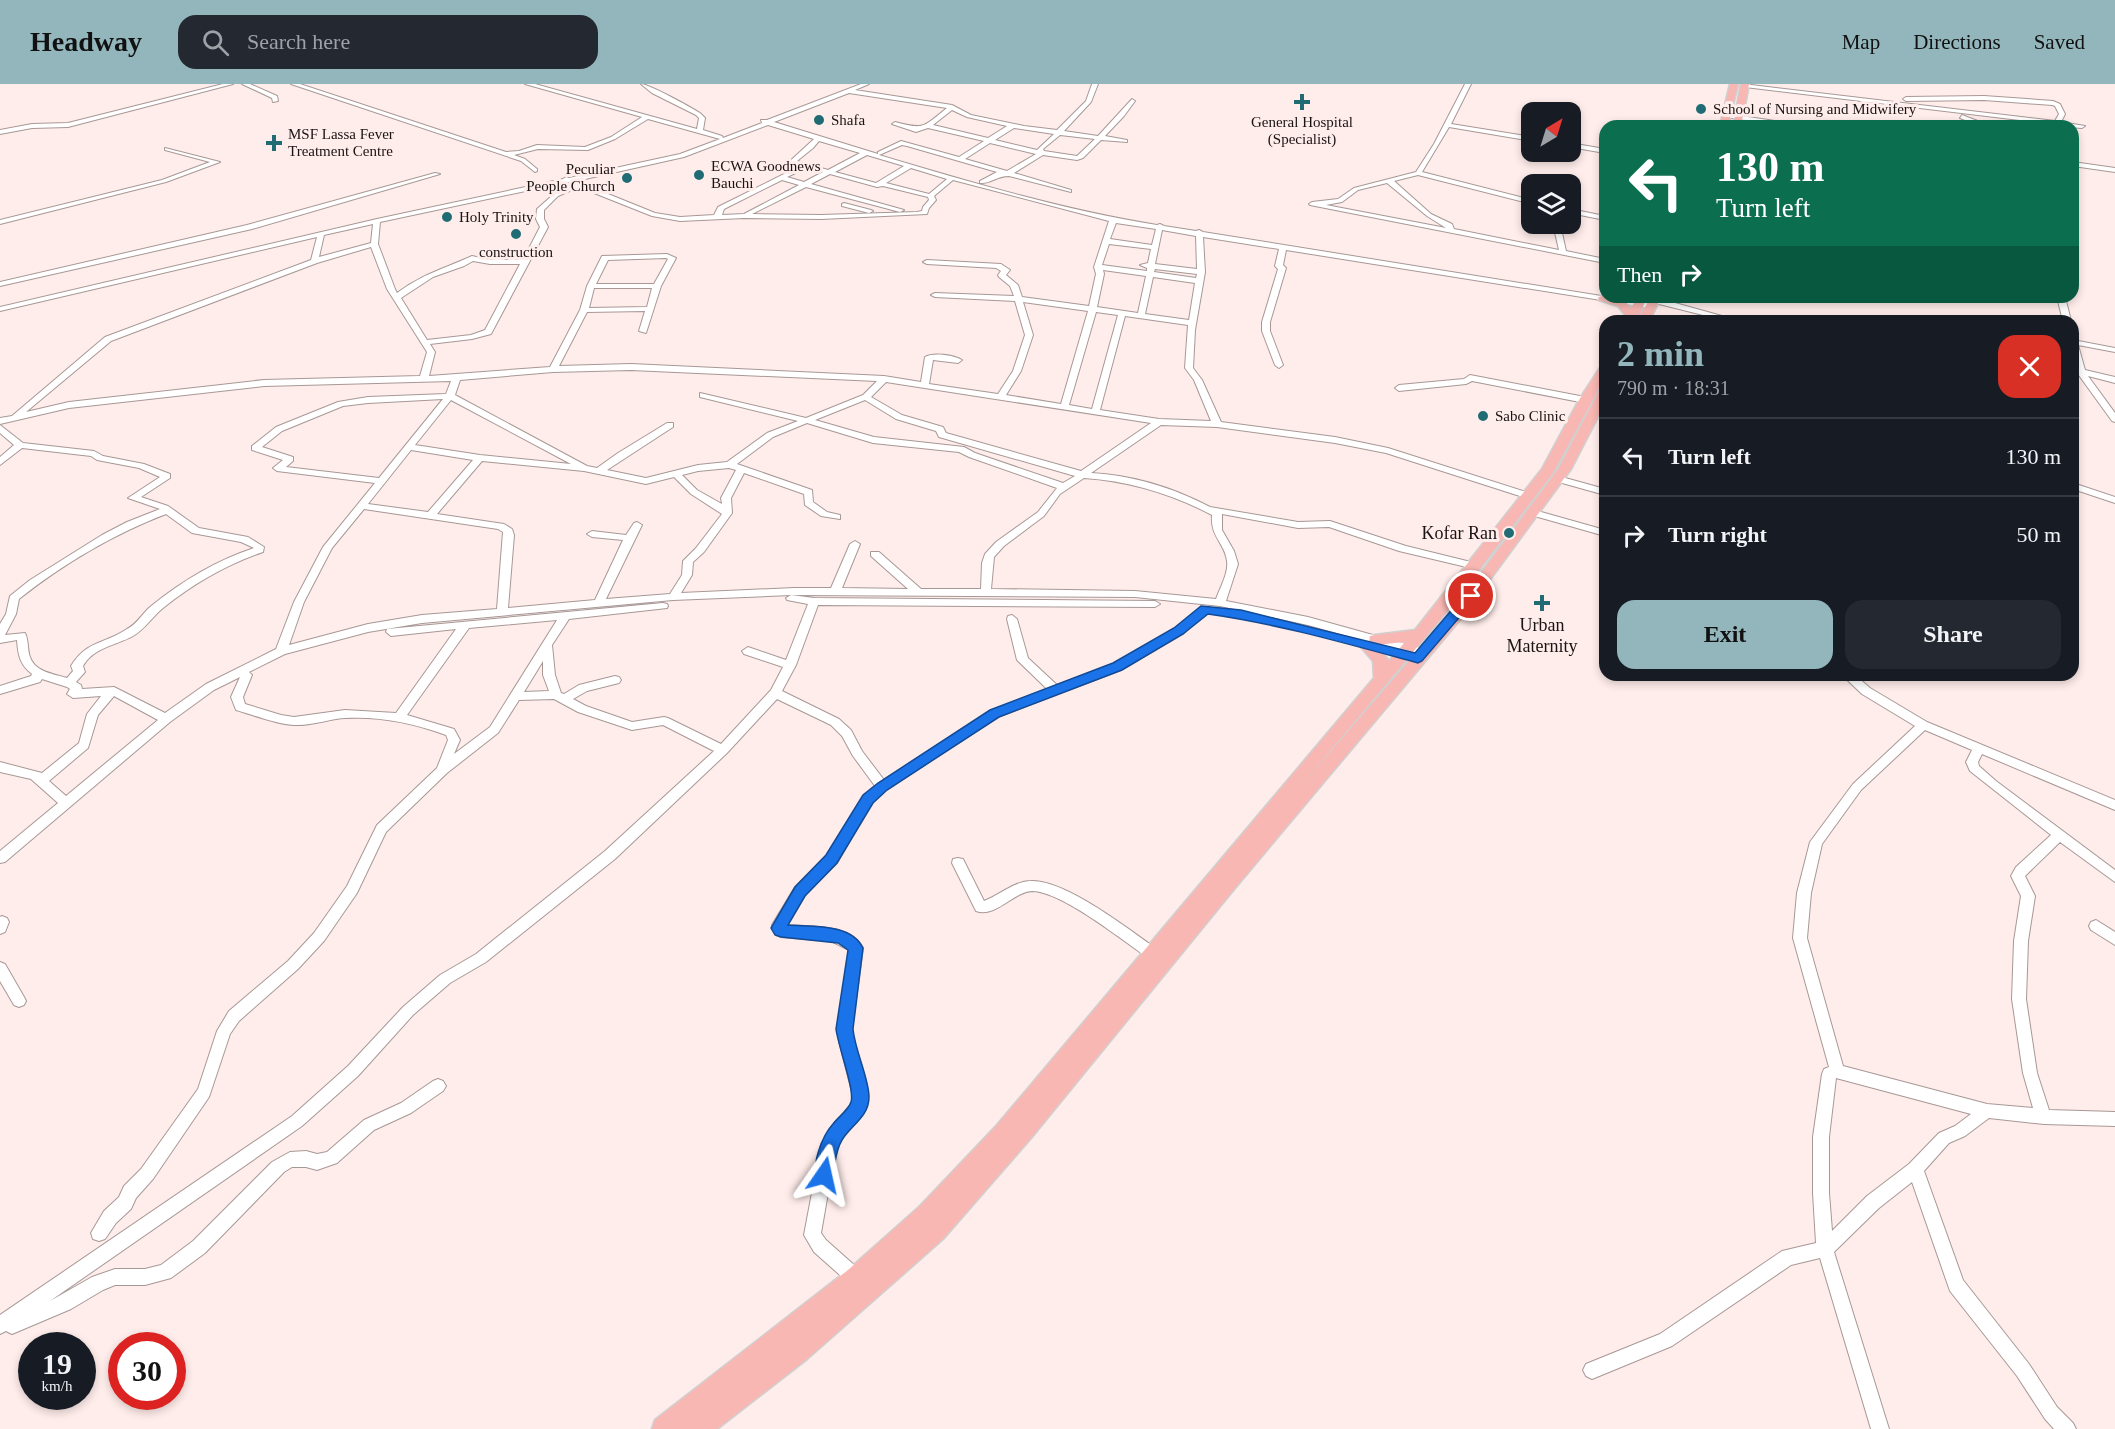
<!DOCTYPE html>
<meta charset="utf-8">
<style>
body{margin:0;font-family:"Times New Roman",serif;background:#242831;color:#f1f3f6;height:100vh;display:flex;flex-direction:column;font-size:22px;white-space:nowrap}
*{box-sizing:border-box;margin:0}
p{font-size:20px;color:#9ea1a6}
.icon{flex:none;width:33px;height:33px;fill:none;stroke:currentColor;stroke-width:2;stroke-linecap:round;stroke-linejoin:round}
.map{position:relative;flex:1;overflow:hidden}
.side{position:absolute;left:1599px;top:231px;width:480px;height:366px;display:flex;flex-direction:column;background:#171b24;border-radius:18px;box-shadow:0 3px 9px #0003}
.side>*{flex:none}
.guide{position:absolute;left:1599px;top:36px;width:480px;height:183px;border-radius:18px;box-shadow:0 3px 9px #0003;background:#0b6e4f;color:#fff;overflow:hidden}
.needle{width:39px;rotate:38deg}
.buttons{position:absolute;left:1521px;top:18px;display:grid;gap:12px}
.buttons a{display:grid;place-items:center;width:60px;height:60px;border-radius:12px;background:#171b24;box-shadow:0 3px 9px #0003;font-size:30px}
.speed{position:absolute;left:18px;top:1248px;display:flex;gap:12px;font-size:30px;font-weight:700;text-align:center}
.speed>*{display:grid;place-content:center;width:78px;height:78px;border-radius:50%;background:#171b24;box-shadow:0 3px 9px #0003;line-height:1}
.speed small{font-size:15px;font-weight:400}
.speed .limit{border:9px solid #d22;background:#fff;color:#111}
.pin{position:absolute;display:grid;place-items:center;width:51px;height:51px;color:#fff;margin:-26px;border:3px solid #fff;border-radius:50%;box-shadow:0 2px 6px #0007}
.me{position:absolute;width:66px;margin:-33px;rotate:11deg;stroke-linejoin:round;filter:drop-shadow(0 0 4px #0008)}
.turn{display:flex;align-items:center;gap:21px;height:126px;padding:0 18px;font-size:27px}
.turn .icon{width:78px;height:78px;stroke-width:2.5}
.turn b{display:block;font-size:42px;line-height:51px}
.then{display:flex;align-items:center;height:57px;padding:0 18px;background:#0003;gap:12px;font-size:22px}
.round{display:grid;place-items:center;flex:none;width:63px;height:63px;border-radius:18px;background:#242831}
.overview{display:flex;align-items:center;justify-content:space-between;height:102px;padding:0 18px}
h1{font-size:36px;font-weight:700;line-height:45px;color:#93b6bc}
.primary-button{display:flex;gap:12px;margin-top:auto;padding:12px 18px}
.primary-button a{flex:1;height:69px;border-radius:18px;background:#93b6bc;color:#111;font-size:24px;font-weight:700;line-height:69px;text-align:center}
.primary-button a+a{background:#242831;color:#f1f3f6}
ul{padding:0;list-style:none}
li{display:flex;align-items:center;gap:18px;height:78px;padding:0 18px;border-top:2px solid #363941}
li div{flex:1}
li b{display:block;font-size:22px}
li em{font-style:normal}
header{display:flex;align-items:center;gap:36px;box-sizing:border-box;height:84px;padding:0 30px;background:#93b6bc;color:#111}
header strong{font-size:28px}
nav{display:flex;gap:33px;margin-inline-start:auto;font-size:21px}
.search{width:420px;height:54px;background:#242831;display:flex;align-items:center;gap:15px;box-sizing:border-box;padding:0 21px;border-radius:18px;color:#9ea1a6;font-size:22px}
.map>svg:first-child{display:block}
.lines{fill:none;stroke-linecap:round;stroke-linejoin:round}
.minor-casing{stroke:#a79896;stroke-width:2}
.major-casing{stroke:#d1d0d0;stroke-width:3}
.minor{fill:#fff;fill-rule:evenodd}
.major{fill:#f8b7b2;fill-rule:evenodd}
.route{fill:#1a73e8;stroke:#114b97;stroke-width:1.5}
.poi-dot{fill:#216c74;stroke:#ffedeb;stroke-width:2}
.labels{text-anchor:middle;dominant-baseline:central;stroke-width:6;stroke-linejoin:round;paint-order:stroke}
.far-poi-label{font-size:15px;fill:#191313;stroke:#ffedeb;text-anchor:start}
.poi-label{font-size:18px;fill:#191313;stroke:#ffedeb;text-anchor:end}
</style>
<header>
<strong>Headway</strong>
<div class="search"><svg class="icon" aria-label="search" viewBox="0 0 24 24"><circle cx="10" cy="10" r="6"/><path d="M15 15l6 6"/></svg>Search here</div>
<nav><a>Map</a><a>Directions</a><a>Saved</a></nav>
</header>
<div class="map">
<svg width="2115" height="1345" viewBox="0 0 2115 1345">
<rect width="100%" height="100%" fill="#ffedeb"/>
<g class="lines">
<g class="minor-casing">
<g id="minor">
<polygon points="223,0 233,0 68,43 32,44 0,50 0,46 32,40 68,39"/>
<polygon points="242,0 250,0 277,12 278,17 273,18 272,14"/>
<path d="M291 0H300L506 68 519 67 537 61 585 63 611 53 642 33 525 0H535L697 45 699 34 696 31 652 9 641 0C649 0 690 23 700 29L705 34 703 46 722 52 723 54 762 39 761 36H767L861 0H869L855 6 952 21 971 31 1024 42 1057 46 1086 17 1092 0H1098L1091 18 1064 47 1098 52 1132 15 1135 17 1124 32 1105 52 1127 56V58L1101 56 1083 74 1077 76 1043 71 1014 89 1071 106V108L1009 92C997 92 990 100 980 99V97L997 88 907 62 902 61 879 71C970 98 1063 126 1157 141L1160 140 1164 142 1196 147 1199 146 1203 148 1651 220 1655 222 1651 224 1286 166 1283 181 1286 184 1270 238V247L1283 281 1279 284 1275 281 1262 247V238L1278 185 1275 182 1279 165 1203 153 1205 188 1195 246 1193 284 1202 296 1221 338 1335 353 1388 364 1532 410 1534 412 1529 415 1526 414 1386 369 1335 359 1217 343 1161 341 1091 389C1132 391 1174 404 1210 423L1298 438 1330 437 1406 462 1479 480 1480 482 1479 484 1475 485 1399 467 1329 443 1298 444 1222 430V446L1234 467 1238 480 1226 517 1308 533 1427 566 1429 569 1427 572 1423 573 1308 541 1220 522 1135 513 791 511 814 514 1155 517 1160 520 1155 523 818 521 796 581 782 607 839 635 851 646 862 667 884 696 990 627 1047 605 1017 576 1007 535 1008 532 1012 531 1017 535 1028 574 1057 601 1113 580 1175 544 1201 523H1209L1210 525 1183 550 1121 586 998 633 886 706 872 718 837 779 805 811 786 841C809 843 850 839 863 864L852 945C854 966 874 1006 865 1025 859 1039 844 1049 836 1063L821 1149 826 1156 862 1188 864 1194 862 1200 856 1202 850 1200 814 1168 804 1151 821 1061 832 1042 852 1019 853 1012 839 957 838 945 849 866 831 857 781 853 776 851 772 841 795 803 827 771 864 712 875 702 853 672 842 652 831 641 777 615 727 669 615 775 486 878 450 899 413 931 358 992 302 1042 50 1217 92 1193 115 1185H145L161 1181 193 1157 272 1078 290 1068 306 1067 317 1070 327 1068 364 1036 401 1019 433 997 438 995 443 997 446 1002 443 1007 411 1029 374 1046 337 1079 317 1086 306 1083H292L284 1088 205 1169 171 1194 145 1201H115L103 1206 71 1225 12 1250 6 1247 0 1250V1231L292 1032 348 982 403 923 440 891 476 870 605 767 714 667 663 641 632 646 578 628 554 615 519 616 498 649 447 689 386 748 357 809 324 857 298 885 239 937 230 950 209 1013 153 1095 136 1114 131 1125 116 1139 105 1155 99 1157 93 1155 91 1149 104 1127 119 1113 124 1102 141 1085 198 1005 217 947 229 927 288 877 314 849 347 802 377 741 437 684 448 656 446 651C414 639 379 632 345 634 328 635 312 642 294 641 275 640 254 631 236 626L231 613 240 593 214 606 170 638 5 778 0 779V767L58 719 31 695 0 688V678L42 689 79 659 87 630 101 612 73 614 67 610 70 605 67 603 42 595 40 598 0 610V602L31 592 32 590C20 581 18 571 17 556L0 559V540L6 530 10 512 30 496 102 451 127 438 160 425 128 414 160 393 139 384 97 376 91 372 22 364 0 381V373L14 361 0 349V341L23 359 94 367 103 372 144 380 170 390V394L141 413 168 422 199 444 248 453 264 463 263 468C225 481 193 500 163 524 152 533 145 545 133 552 115 562 94 563 83 582L85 588 76 598 81 601 82 605 114 603 165 629 206 600 276 565 294 518 323 463 375 399 277 387 273 384 283 376 252 366V362L276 343 338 318 368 313 446 310 451 297 264 302 69 324 0 340V334L12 332 105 253 311 176 317 153 0 227V223L377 135 563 95 566 93 569 94 680 70 720 55 648 35 615 55 588 66 538 65 514 71 525 75 537 85V87L535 88 521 77ZM849 9 947 24C923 43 925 46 895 38L892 40 916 48 928 44 984 57 959 73 901 57 878 68V70L774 38ZM952 26 967 33 1007 42 988 54 933 41ZM768 41 814 55 789 78 800 82 718 123 714 131 680 133 655 129 576 97 684 73ZM1014 44 1054 50 1037 66 995 56ZM1060 51 1095 55 1077 72 1044 67 1043 65ZM819 57 860 69 828 86 797 77 813 64ZM990 59 1036 70 1007 87 965 75ZM867 71 904 82 876 99 835 88ZM806 84 823 88 804 98 787 93ZM911 84 947 95 929 110 886 99ZM830 90 877 103 883 102 928 113 929 116 923 123 922 127 917 128 821 131 752 130 806 103 900 128 904 126 811 100ZM782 96 799 101 744 130 722 131 724 125ZM953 96 1109 137 1094 183 1096 190 1089 222 1022 213 1018 201 1006 191 1010 186 1001 180 927 176 923 178 927 180 996 184 1001 187 998 191 999 193 1010 202 1014 212 935 209 931 211 935 213 1015 217 1025 251 1013 287 998 310 929 300 933 276 958 279 962 276C954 271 933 268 925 273L921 298 884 292 631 280 559 282 587 228 645 227 639 247 646 249 661 202 676 174 667 170 602 172 587 202 580 226 550 283 429 292 435 268 430 260 472 255 491 250 548 143 544 135V126L558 112 579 103 652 132 680 137 744 134 821 135 927 130 929 124 936 116 934 112ZM568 98 573 101 554 110 537 125 536 135 540 143 523 176H490L472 172C446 184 422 190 397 209L395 205 378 160 380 138ZM1116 139 1156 145 1152 161 1110 155ZM373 140 371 159 319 173 324 151ZM1162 146 1196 152 1197 185 1155 180ZM1109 160 1151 165 1148 179 1140 181 1147 184V187L1102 181ZM371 163 387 205 427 268 420 292 264 296 69 318 26 328 111 257 317 179ZM666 174 668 175 654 200H596L608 176ZM473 177 490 180H520L485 246 471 251 427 256 401 214 433 193 464 182ZM1155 185 1197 190 1196 194 1154 188ZM1103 186 1146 192 1138 229 1097 223 1104 190ZM1153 193 1195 199 1189 236 1145 230ZM594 204H652L647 223 589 224ZM1023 218 1088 227 1061 320 1006 311 1021 287 1033 251ZM1096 228 1118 231 1092 325 1069 321ZM1125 232 1188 241 1185 284 1194 296 1211 337 1159 335 1100 326ZM631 286 877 297 863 311 806 334 700 309V313L798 337 767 349 727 378 698 381 646 394 607 386 673 343V339H667L618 369 597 384 587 382 455 311 460 296 553 288ZM886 298 1151 339 1081 387 946 349 943 343 902 331 871 313ZM443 315 379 394 286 383 293 377V373L262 363 282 347 343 322 368 319ZM451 316 571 380 480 371 415 361ZM865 316 896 335 936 347 939 353 1075 392 1063 399 975 369 964 363 874 353 815 336ZM807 339 873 359 959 368 969 373 1057 404 1038 428 996 458 985 470 982 479 981 505H921L879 468H871V472L908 505 842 504 860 460 855 457 850 460 831 504H794L681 509 692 491 693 478 704 468 732 429 731 414 744 389 804 410 805 421 821 432 840 435V431L827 428 813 418 812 406 737 380 773 353ZM411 366 473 376 428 428 368 420ZM482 377 584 387 646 400 674 393 691 410 722 430 696 464 683 477 682 491 670 510 606 515 642 441 637 438 634 439 626 451 592 447 587 450 592 453 623 456 595 516 508 524 514 451 512 445 504 440 437 430ZM729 384 736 386 721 414 722 420 697 406 682 391 698 387ZM1084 394C1129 397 1172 410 1212 431 1210 453 1225 459 1227 477 1229 488 1220 504 1216 515L1135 507 991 505 994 473 1004 462 1044 432 1060 410ZM364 425 498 445 503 448 497 525 422 531 368 540 289 561 304 518 332 464ZM166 430 192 449 241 458 254 464C215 477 182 497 150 523 142 530 137 540 127 545 105 560 87 556 71 582L73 587 67 594C54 590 35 588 30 573 27 565 29 557 25 549L5 551 16 530 19 515C63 480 114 450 166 430ZM791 511 786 514 787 516 808 520 786 576 748 563 742 567 744 570 783 583 771 606 721 660 668 634 664 633 632 638 586 622 573 615 587 607 619 599 621 596 619 593 615 592 579 601 564 610 561 609 555 591 552 561 569 535 667 524 668 522 667 520 663 519 387 545 386 548 391 552 456 545 396 629 345 626 294 633 281 631 245 620 243 613 252 591 249 588 285 570 368 548 422 539 673 516ZM557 536 490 643 454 670 460 656 454 645 407 631 469 544ZM543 577V591L549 607 524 608ZM114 612 158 636 66 712 49 697 88 664 98 631Z"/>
<path d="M1465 0H1471L1451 40 1532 53V57L1449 43 1422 88 1532 116V120L1418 91 1394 97 1431 130 1452 140 1454 145 1559 166 1553 140H1560L1566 167 1605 175V179L1310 121 1309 120 1312 118 1338 115 1354 104 1416 88 1434 60ZM1387 99 1427 132 1446 144 1326 121 1342 118 1358 106Z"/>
<polygon points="1743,0 2055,37 2059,30 2055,22 2052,21 1984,16 1906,17 1903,15 1906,13 1984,12 2053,17 2060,20 2065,30 2061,38 2085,42 2082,44 2054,42 2053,40 1745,3"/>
<polygon points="1728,30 1796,40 1799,42 1783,42 1726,33"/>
<polygon points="1962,31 1988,41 1989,42 1980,42 1960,34"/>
<polygon points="1570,59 1605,65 1605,69 1570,63"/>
<polygon points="165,64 220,78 166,98 0,140 0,136 162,96 210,78 165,66"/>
<polygon points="2073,78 2115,84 2115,88 2073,82"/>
<polygon points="435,89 440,90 252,145 0,202 0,198 247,141"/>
<polygon points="844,119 871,126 873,127 869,129 842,122 842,120"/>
<polygon points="1570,125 1605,132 1605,136 1570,129"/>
<polygon points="2057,213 2065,213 2071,237 2063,237"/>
<polygon points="1651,214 1657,214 1740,237 1727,237 1651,218"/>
<polygon points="2073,256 2115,264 2115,268 2078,261 2085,286 2115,293 2115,299 2088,292 2115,329 2115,338 2112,337 2078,290 2073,287 2076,285 2073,274"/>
<polygon points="1470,291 1585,313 1589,316 1585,319 1472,297 1466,300 1399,307 1395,304 1399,301 1464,295"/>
<polygon points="1558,392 1605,405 1605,411 1555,397 1555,393"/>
<polygon points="2073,399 2115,413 2115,419 2073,405"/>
<polygon points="1534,426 1605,446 1605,452 1531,431 1529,429"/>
<path d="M1842 591H1855L1870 604 1927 638 2115 716V726L1982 670 1978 678 1979 682 1996 697 2115 786V798L2060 758 2025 792 2035 812 2028 857 2026 915 2037 989 2049 1026 2115 1028V1042L2044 1040 1989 1034 1965 1052 1949 1059 1924 1087 1963 1196 2029 1280 2057 1323 2073 1339 2076 1345H2054L2045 1335 2017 1292 1950 1207 1912 1098 1879 1124 1834 1168 1889 1345H1871L1820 1174 1791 1181 1672 1262 1592 1295 1586 1292 1583 1286 1586 1280 1660 1250 1782 1167 1816 1159 1813 1109V1053L1822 990 1824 985 1829 983 1793 854 1797 809 1810 758 1853 700 1915 642 1862 610ZM1925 646 1972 666 1966 678 1970 687 2051 751 2016 783 2011 792 2021 812 2014 857 2012 915 2023 989 2033 1024 1987 1020 1843 982 1807 854 1811 809 1822 760 1861 706ZM1836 994 1971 1030 1955 1042 1939 1049 1909 1080 1867 1112 1832 1147 1829 1109V1053Z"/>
<path d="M958 774 963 775 984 817C999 811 1015 797 1031 797 1066 796 1128 845 1157 865L1159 869 1157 873 1152 875 1147 873C1122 856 1061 807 1032 807 1013 808 996 834 976 827L952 779 953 775Z"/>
<polygon points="2,832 7,834 9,838 5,848 0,850 0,833"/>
<polygon points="2096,836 2115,848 2115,861 2091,846 2089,842 2091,838"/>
<polygon points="0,878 5,880 24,913 26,917 24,921 19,923 14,921 0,897"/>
</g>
</g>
<g class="major-casing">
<g id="major">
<polygon points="1730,0 1738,0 1728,42 1720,42"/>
<polygon points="1741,0 1749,0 1741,42 1733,42"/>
<polygon points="1603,211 1626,218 1631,224 1637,213 1647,213 1637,237 1625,237 1627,233 1618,222 1599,216 1598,214"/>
<polygon points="1651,213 1661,213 1649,237 1637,237"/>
<path d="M1605 281V293L1553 389 1449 525 1299 704 1454 525 1559 384 1599 307 1605 303V319L1571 385 1464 531 1235 804 1031 1054 943 1155 807 1275 717 1345H652L655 1336 848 1186 920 1122 997 1041 1374 594 1373 577 1361 563 1364 559 1369 558 1370 552 1375 551 1415 546 1542 385 1579 316 1601 282ZM1405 558 1389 577 1376 561Z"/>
</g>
</g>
<use href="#minor" class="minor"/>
<use href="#major" class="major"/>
</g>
<path class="route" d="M1471 508 1475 509V515L1422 577 1418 579C1348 560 1279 540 1208 530L1183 550 1122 586 999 633 887 706 873 719 837 779 805 812 788 841C813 843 851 839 863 864L853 945C855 967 869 994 869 1013 869 1033 851 1041 842 1056 834 1069 836 1084 830 1097L824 1099 817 1097C811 1081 822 1052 833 1040 838 1033 848 1027 851 1018 855 1006 838 962 836 945L848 866 838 859 781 853 775 851 771 844 795 803 826 771 863 711 878 699 990 626 1113 579 1174 544 1201 522 1241 526 1415 569 1466 509Z"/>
<g class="poi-dot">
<path d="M1299 9h6v6h6v6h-6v6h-6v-6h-6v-6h6z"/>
<circle cx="1701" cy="25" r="6"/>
<circle cx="819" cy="36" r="6"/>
<path d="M271 50h6v6h6v6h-6v6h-6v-6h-6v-6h6z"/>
<circle cx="699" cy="91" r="6"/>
<circle cx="627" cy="94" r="6"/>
<circle cx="447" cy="133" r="6"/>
<circle cx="516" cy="150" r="6"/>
<circle cx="1483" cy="332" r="6"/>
<circle cx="1509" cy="449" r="6"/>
<path d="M1539 510h6v6h6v6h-6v6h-6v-6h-6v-6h6z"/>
</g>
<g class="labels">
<g class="far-poi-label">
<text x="1713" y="25">School of Nursing and Midwifery</text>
<text x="831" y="36">Shafa</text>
<text x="1302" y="38" text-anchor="middle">General Hospital<tspan x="1302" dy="17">(Specialist)</tspan></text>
<text x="288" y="50">MSF Lassa Fever<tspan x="288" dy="17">Treatment Centre</tspan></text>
<text x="711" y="82">ECWA Goodnews<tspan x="711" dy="17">Bauchi</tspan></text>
<text x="615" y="85" text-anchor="end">Peculiar<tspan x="615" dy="17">People Church</tspan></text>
<text x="459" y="133">Holy Trinity</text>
<text x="516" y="168" text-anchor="middle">construction</text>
<text x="1495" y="332">Sabo Clinic</text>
</g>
<g class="poi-label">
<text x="1497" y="449">Kofar Ran</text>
<text x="1542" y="541" text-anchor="middle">Urban<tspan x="1542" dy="21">Maternity</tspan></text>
</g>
</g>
</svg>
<div class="buttons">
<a><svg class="needle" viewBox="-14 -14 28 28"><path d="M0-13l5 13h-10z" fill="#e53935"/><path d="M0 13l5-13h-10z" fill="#9ea1a6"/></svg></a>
<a><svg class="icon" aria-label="layers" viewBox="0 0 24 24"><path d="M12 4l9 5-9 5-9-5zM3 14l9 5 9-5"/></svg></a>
</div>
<div class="speed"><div>19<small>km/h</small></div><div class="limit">30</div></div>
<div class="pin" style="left:1471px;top:512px;background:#d93025"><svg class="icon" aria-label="arrive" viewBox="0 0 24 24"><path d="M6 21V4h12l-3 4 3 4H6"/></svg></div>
<svg class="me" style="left:824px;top:1091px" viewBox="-20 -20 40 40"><path d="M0-17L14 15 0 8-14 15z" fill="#1a73e8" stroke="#fff" stroke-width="4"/></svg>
<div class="guide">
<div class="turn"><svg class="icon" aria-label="left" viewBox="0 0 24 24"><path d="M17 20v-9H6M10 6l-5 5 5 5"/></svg><div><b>130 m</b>Turn left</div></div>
<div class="then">Then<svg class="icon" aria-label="right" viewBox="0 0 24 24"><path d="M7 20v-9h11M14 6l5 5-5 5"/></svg></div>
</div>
<section class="side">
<div class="overview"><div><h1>2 min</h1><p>790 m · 18:31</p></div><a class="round" style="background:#d93025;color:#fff"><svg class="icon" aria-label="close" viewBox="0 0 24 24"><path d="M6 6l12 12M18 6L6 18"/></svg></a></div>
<ul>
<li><svg class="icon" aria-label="left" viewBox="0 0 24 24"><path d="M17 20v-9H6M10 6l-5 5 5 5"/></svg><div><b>Turn left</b></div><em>130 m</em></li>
<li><svg class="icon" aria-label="right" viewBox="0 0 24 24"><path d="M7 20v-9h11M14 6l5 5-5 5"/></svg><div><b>Turn right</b></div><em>50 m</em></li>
</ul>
<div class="primary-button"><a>Exit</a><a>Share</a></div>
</section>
</div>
